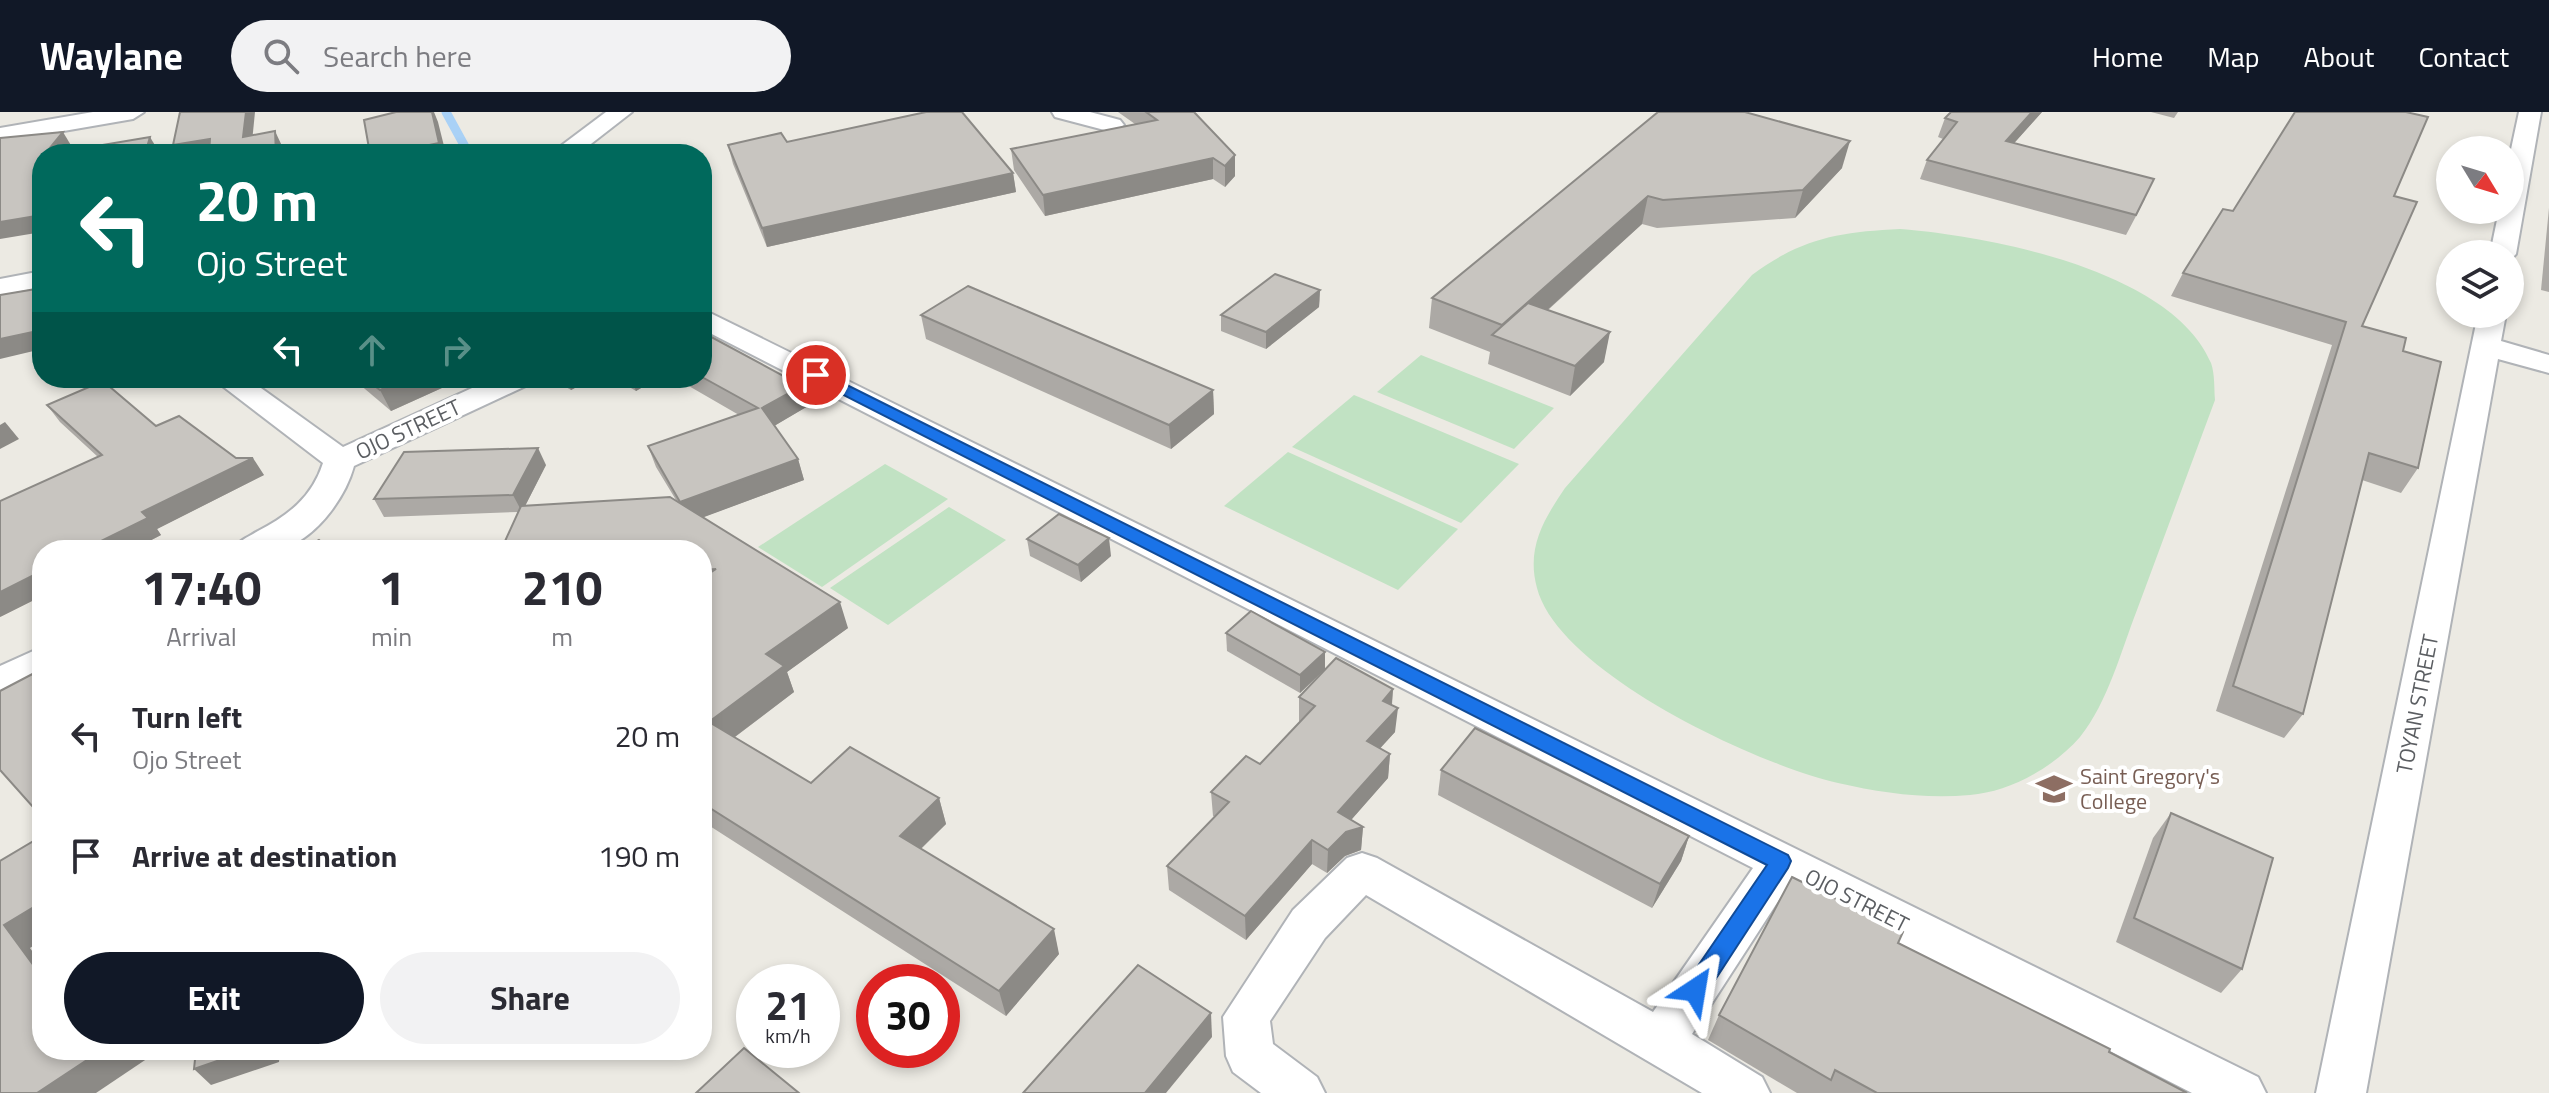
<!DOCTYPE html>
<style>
body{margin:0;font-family:"Titillium Web",sans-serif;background:#f2f2f3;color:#2b2b33;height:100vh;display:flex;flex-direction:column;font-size:30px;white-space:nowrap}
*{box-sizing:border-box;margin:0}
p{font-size:26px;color:#7c7c81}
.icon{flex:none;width:44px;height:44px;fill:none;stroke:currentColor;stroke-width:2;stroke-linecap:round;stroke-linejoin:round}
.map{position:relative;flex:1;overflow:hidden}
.panel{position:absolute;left:32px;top:428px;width:680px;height:520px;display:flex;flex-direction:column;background:#fff;border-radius:32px;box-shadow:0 4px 12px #0003}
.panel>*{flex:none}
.top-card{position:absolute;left:32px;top:32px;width:680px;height:244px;border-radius:32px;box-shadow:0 4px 12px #0003;background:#00695c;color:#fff;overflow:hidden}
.needle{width:52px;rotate:128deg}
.tools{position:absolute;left:2436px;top:24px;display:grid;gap:16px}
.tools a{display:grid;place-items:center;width:88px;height:88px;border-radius:50%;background:#fff;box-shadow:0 4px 12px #0003;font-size:40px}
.speed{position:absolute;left:736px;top:852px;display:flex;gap:16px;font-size:40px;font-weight:700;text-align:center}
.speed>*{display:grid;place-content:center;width:104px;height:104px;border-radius:50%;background:#fff;box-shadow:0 4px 12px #0003;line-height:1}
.speed small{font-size:20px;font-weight:400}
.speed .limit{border:12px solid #d22;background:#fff;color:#111}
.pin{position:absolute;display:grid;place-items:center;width:68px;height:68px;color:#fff;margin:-34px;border:4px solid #fff;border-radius:50%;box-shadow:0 2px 8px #0007}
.me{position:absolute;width:88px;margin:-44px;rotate:33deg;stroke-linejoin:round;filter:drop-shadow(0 0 6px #0008)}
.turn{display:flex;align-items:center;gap:28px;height:168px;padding:0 32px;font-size:36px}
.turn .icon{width:104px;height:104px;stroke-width:2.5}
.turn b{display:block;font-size:56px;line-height:68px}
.lanes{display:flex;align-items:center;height:76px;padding:0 32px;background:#0003;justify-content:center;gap:40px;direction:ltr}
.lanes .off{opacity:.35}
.eta{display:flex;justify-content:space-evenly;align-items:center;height:136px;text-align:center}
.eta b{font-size:48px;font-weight:700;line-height:56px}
.primary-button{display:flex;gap:16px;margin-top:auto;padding:16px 32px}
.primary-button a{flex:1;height:92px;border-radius:48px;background:#111827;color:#fff;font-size:32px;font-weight:700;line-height:92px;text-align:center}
.primary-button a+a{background:#f2f2f3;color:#2b2b33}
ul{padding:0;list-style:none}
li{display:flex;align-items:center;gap:24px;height:120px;padding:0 32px}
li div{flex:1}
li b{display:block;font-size:30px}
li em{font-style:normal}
header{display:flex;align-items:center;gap:48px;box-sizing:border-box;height:112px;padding:0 40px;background:#111827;color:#fff}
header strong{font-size:38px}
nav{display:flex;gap:44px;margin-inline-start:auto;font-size:28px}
.search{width:560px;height:72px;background:#f2f2f3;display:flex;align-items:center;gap:20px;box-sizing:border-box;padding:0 28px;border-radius:44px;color:#7c7c81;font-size:30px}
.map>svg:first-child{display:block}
.green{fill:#c1e2c3}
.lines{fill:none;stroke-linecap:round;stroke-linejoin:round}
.stream{stroke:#a9d1f6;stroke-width:9}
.minor-casing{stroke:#b0b3b7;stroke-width:4}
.minor{fill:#fff;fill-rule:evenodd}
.wall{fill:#aca9a5}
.shaded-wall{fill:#8c8a86}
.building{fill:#c8c5c0;stroke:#8c8a86;stroke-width:2}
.route{fill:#1a73e8;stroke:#114b97;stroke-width:2}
.labels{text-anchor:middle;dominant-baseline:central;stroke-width:8;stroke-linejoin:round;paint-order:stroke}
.street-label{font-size:22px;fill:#5b5e62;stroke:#fff}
.education-label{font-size:22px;fill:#785e54;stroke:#fff;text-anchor:start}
</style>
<header>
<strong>Waylane</strong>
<div class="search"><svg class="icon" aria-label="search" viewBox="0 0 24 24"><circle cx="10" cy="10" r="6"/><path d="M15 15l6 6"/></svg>Search here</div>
<nav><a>Home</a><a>Map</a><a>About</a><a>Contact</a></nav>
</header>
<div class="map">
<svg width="2549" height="981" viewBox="0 0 2549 981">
<rect width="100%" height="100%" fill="#eceae3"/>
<g class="green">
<path d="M1900 117C1989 124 2172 158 2211 251 2215 262 2214 277 2215 288 2189 358 2163 428 2137 498 2121 539 2108 590 2080 625 2054 655 2010 680 1970 683 1925 687 1882 681 1838 671 1758 653 1559 561 1537 476 1526 436 1544 407 1565 376L1752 163C1802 126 1839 120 1900 117Z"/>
<polygon points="1421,243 1554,296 1514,337 1377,280"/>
<polygon points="1354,283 1519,352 1461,411 1292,335"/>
<polygon points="1288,340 1458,417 1398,478 1224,394"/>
<polygon points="885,352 948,387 822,475 758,435"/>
<polygon points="949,395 1006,428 888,513 830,476"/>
</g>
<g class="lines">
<polyline class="stream" points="446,0 469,42"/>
<g class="minor-casing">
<g id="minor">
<polygon points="93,0 144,0 133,7 0,30 0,16"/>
<polygon points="606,0 632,0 578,42 550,42"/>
<polygon points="1052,0 1090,0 1120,8 1124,13 1112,20 1055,5"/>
<polygon points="2519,0 2541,0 2516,142 2510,148 2510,142 2490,142 2499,98 2510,98 2510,42"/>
<polygon points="42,159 42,175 0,183 0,167"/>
<polygon points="702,197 2258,965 2266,981 2192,981 1788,774 1692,922 1762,965 1770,981 1702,981 1366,783 1325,826 1270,909 1273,932 1317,965 1325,981 1261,981 1233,960 1226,944 1223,905 1293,798 1347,746 1362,741 1377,746 1653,900 1753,756 702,217"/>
<polygon points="2478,202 2506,202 2501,229 2549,243 2549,261 2498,247 2366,981 2316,981"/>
<path d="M212 266H247L343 335 494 266H534L530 272 354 354C345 387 314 430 277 438 263 441 246 438 233 438 239 428 248 425 258 419 289 403 312 385 323 351Z"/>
<polygon points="42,535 42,566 0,585 0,554"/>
</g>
</g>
<use href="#minor" class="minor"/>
</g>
<g class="wall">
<polygon points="1118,0 1194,0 1235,64 1225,75 1213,67 1045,104 1014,58 1011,37 1135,12"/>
<polygon points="1658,0 1842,56 1795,106 1657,116 1642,112 1548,198 1604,250 1570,284 1488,252 1490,240 1429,216 1432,186"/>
<polygon points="1951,0 2042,0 2014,31 2145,87 2126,123 1920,67 1927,48 1943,27 1938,25 1945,6"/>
<polygon points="2151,0 2178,0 2174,6"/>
<polygon points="787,30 1013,61 1016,80 767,135 733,52 728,33"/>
<polygon points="2394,84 2362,214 2403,239 2418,356 2401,381 2362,368 2303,602 2284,626 2216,599 2332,233 2171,184 2183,161 2233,99"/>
<polygon points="2549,96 2549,180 2541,178"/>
<polygon points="1320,178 1319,195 1266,237 1221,219 1221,203"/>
<polygon points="921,203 1213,278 1214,302 1171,337 926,227"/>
<polygon points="702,220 808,294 774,314 798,347 804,368 703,405 848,516 787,560 794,580 735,625 811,671 939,686 946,712 921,737 1059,842 1006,904 702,709 702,438 518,400 384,405 374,387 546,353 525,394 676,388 656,355 648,334 739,303 675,266 702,266"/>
<polygon points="352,266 464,266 391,299"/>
<polygon points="551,266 594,266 571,278"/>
<polygon points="614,266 658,266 636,279"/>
<polygon points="47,293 156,314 236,346 264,363 157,417 161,423 132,438 42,438 42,484 0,505 98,345 60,310"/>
<polygon points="1027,427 1111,444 1081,470 1030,444"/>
<polygon points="1226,521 1325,557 1300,581 1227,539"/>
<polygon points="1393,577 1392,593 1395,620 1380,636 1390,642 1388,666 1351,708 1363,715 1361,738 1345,744 1327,761 1312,752 1246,828 1169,778 1167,754 1215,705 1213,704 1211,680 1260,652 1300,610 1299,609 1299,585"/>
<polygon points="1441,658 1689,724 1681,749 1652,796 1438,683"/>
<polygon points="2171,701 2242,857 2221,881 2116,830 2153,726"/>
<polygon points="1898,831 2109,940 2187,981 1797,981 1708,928 1719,903"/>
</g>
<g class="shaded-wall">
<polygon points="246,0 255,0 251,40 243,25"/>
<polygon points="432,0 434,0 438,10 446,42 386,42"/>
<polygon points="2032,0 2042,0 1999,48 2006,29"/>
<polygon points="275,19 282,34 283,42 276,42"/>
<polygon points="63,20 72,35 67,42 45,42"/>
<polygon points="150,25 159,40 158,42 145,42"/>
<polygon points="210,27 214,42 178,42 173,33"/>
<polygon points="1850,29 1842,56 1795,106 1803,78"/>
<polygon points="1235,43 1235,64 1225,75 1225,54"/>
<polygon points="1213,46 1213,67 1045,104 1043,83"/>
<polygon points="1013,61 1016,80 767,135 762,116"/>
<polygon points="1648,84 1642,112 1512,230 1502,213"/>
<polygon points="42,103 42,120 0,127 0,110"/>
<polygon points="1320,178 1319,195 1266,237 1266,220"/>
<polygon points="42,218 42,237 0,247 0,227"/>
<polygon points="1610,220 1604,250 1570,284 1575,254"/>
<polygon points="408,266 464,266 391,299 380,278"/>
<polygon points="566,266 594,266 571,278"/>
<polygon points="631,266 658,266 636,279"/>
<polygon points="802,274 808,294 769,317 762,296"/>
<polygon points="1213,278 1214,302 1171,337 1169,313"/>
<polygon points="5,310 19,327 0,337 0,313"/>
<polygon points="538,336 546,353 522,400 513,383"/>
<polygon points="253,346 264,363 157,417 161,423 132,438 83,438 142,400"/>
<polygon points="798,347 804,368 688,411 680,390"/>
<polygon points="1109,426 1111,444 1081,470 1078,453"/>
<polygon points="42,459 42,484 0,505 0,480"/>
<polygon points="840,490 848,516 787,560 794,580 720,636 709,610 766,542"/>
<polygon points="1325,540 1325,557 1300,581 1300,563"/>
<polygon points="1393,577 1391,601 1383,589"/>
<polygon points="1398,596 1395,620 1365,653 1367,629"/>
<polygon points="1390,642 1388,666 1337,724 1338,700"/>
<polygon points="939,686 946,712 907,750 900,724"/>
<polygon points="42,690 42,704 33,695"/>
<polygon points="1363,715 1361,738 1345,744 1327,761 1328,738 1346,720"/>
<polygon points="1689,724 1681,749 1652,796 1660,772"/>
<polygon points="1312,728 1312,752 1246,828 1245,804"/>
<polygon points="42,790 42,828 30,836 42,853 42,865 4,813"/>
<polygon points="1054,817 1059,842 1006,904 999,879"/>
<polygon points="1211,901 1212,925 1166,981 1145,981"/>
<polygon points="102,938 160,938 96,981 37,981"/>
<polygon points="249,938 280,938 279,950 211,973 194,957"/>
<polygon points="367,938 377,938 371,943"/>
</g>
<g class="building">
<polygon points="180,0 246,0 243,25 275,19 276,42 209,42 210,27 173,33"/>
<polygon points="396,0 432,0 439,31 386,42 370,42 364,8"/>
<polygon points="926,0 962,0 1013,61 762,116 728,33 781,21 787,30"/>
<polygon points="1146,0 1194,0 1235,43 1225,54 1213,46 1043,83 1011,37 1157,8"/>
<polygon points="1658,0 1745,0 1850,29 1803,78 1663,88 1648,84 1502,213 1432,186"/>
<polygon points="1951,0 2032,0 2006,29 2154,67 2136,103 1927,48 1957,10 1945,6"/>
<polygon points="2295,0 2406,0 2428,5 2394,84 2417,90 2362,214 2406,226 2403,239 2441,250 2418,356 2369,341 2303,602 2233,574 2346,210 2183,161 2223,97 2233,99"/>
<polygon points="63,20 45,42 42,42 42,103 0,110 0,26"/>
<polygon points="150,25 145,42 49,42"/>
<polygon points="1275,162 1320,178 1266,220 1221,203"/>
<polygon points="968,174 1213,278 1169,313 921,203"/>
<polygon points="42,176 42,218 0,227 0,183"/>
<polygon points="1528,191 1610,220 1575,254 1492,223"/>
<polygon points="702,220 802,274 762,296 798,347 680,390 648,334 758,296 702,265"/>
<polygon points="365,266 408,266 380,278"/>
<polygon points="103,269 156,314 179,304 236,346 253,346 142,400 148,406 83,438 42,438 42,459 0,480 0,389 102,343 47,293"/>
<polygon points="538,336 513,383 374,387 404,340"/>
<polygon points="670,385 840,490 766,542 784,554 709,610 811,671 850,635 939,686 900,724 1054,817 999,879 702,691 702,466 716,457 702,458 702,438 501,438 521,394"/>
<polygon points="1059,402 1109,426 1078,453 1027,427"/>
<polygon points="319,428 332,438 301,438"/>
<polygon points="1251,499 1325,540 1300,563 1226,521"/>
<polygon points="1336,546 1393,577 1383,589 1398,596 1367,629 1390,642 1338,700 1363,715 1346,720 1328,738 1312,728 1245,804 1167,754 1229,690 1211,680 1246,644 1260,652 1315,594 1299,585"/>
<polygon points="42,557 42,690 33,695 0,658 0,579"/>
<polygon points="1475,616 1689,724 1660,772 1441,658"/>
<polygon points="2171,701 2273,746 2242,857 2134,806"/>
<polygon points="42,724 42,790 4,813 42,865 42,938 102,938 37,981 0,981 0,749"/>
<polygon points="1792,765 1903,820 1898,831 2110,937 2109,940 2187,981 1877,981 1835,958 1831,968 1719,903"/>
<polygon points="1138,853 1211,901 1145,981 1023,981"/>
<polygon points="744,936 799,981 696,981"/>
<polygon points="196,938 249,938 194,957"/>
</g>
<polygon class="route" points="810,260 821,260 1788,743 1791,749 1788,756 1704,885 1695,888 1687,885 1684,878 1687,870 1767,753 810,266"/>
<defs>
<g id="university-bare" transform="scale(2.76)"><path d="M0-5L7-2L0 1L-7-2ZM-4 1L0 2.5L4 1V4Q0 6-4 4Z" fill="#8d6e63" stroke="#fff" stroke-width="2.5" paint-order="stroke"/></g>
</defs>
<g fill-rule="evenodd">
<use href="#university-bare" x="2054" y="677"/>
</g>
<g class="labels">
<g class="street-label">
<text transform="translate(408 317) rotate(-25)">OJO STREET</text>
<text transform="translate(2417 592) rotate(-79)">TOYAN STREET</text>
<text transform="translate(1857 788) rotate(27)">OJO STREET</text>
</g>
<g class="education-label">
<text x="2080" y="664">Saint Gregory's<tspan x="2080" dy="25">College</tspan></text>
</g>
</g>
</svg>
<div class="tools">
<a><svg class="needle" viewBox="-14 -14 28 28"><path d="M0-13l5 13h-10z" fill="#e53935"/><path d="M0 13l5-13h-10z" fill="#7c7c81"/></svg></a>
<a><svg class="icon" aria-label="layers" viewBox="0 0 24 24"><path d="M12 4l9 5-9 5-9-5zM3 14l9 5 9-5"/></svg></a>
</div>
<div class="speed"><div>21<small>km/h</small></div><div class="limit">30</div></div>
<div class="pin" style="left:816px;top:263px;background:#d93025"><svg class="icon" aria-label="arrive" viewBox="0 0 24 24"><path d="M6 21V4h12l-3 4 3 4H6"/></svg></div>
<svg class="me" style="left:1695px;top:878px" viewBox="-20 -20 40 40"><path d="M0-17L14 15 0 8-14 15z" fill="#1a73e8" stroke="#fff" stroke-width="4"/></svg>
<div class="top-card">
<div class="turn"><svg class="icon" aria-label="left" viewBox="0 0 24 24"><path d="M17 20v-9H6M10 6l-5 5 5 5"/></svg><div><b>20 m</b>Ojo Street</div></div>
<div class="lanes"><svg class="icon" aria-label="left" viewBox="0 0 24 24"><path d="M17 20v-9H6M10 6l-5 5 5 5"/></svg><svg class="icon off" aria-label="ahead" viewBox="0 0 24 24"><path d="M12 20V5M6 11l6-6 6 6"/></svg><svg class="icon off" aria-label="right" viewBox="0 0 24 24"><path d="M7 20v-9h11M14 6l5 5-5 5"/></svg></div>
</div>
<section class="panel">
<div class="eta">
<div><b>17:40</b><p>Arrival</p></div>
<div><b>1</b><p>min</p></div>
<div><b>210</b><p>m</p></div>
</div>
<ul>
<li><svg class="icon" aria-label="left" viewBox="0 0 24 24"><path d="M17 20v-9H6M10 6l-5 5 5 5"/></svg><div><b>Turn left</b><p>Ojo Street</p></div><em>20 m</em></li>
<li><svg class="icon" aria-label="arrive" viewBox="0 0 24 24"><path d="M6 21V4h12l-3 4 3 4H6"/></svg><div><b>Arrive at destination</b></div><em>190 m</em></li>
</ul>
<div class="primary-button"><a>Exit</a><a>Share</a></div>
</section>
</div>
